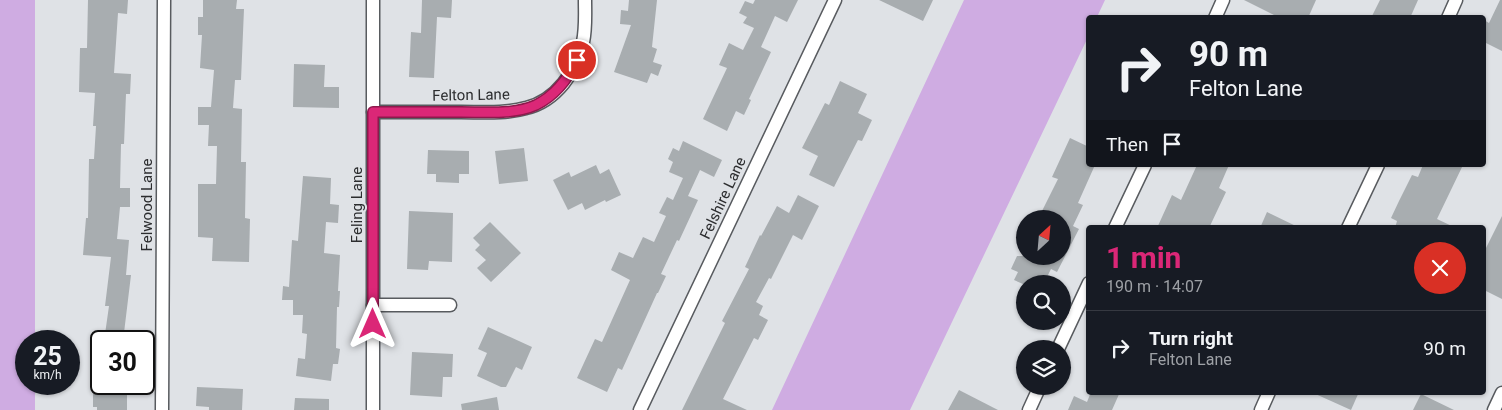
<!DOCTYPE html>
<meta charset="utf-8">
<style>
body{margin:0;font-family:Roboto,sans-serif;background:#242831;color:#f1f3f6;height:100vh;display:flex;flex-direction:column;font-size:19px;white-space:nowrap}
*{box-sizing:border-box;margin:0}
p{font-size:16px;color:#9ea1a6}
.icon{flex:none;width:28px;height:28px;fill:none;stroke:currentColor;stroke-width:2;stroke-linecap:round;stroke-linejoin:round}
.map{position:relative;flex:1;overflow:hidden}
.drawer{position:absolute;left:1086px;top:225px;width:400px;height:170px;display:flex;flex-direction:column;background:#171b24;border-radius:5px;box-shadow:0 1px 4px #0004}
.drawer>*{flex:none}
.banner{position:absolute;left:1086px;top:15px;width:400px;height:152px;border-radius:5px;box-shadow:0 1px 4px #0004;background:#171b24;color:#f1f3f6;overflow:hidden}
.needle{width:32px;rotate:26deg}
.buttons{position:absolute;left:1016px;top:210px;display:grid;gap:10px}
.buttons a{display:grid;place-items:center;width:55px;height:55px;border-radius:50%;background:#171b24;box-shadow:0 1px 4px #0004;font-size:25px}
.speed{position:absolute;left:15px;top:330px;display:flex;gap:10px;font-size:25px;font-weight:700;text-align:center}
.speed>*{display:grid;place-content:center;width:65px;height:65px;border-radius:50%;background:#171b24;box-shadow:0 1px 4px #0004;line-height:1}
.speed small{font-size:12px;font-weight:400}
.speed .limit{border:2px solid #111;border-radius:8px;background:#fff;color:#111}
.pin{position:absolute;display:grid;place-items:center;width:42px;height:42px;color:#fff;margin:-21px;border:2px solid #fff;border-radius:50%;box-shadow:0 1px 5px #0007}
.me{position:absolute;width:55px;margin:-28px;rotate:0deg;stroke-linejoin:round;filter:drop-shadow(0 0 4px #0008)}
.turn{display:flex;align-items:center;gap:18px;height:105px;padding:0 20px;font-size:22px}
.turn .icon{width:65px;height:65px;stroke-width:2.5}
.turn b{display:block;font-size:35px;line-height:42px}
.then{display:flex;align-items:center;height:48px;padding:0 20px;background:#0003;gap:10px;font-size:19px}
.round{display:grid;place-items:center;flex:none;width:52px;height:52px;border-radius:26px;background:#242831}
.summary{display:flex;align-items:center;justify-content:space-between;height:85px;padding:0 20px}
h1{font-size:30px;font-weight:700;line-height:38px;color:#db2777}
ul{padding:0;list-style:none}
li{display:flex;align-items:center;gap:15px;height:75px;padding:0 20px;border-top:1px solid #363941}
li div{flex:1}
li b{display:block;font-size:19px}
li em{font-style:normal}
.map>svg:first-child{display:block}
.green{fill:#cface2}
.building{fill:#a8adb0}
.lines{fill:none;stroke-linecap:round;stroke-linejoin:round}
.minor-casing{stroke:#585b5f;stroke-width:15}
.minor{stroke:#fff;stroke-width:12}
.route-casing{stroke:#8e194d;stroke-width:12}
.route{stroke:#db2777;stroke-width:9}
.labels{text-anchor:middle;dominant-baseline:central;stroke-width:4;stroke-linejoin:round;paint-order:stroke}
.street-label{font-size:15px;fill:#2c2d2f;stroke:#dfe2e6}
</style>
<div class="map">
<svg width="1502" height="410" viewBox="0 0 1502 410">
<rect width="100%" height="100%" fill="#dfe2e6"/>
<g class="green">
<polygon points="0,0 35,0 35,341 26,341 26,384 35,384 35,410 0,410"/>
<polygon points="964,0 1105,0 1097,17 1089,18 1089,35 910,410 772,410"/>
</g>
<g class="building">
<polygon points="88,0 128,0 127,14 118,13 114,73 131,74 130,94 126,94 124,144 121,144 120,188 130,188 130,207 120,207 117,239 129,240 126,275 131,275 123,341 104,341 109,306 105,306 111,257 83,255 86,218 88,218 89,159 94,159 96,126 93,126 95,93 79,92 80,48 87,48"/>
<polygon points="203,0 237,0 236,9 244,9 241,80 235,80 233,108 242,109 241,162 246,162 245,218 250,219 249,262 212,261 213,238 198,237 198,184 216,184 217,146 208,146 209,125 198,125 198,107 211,107 214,70 200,68 202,35 198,35 198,17 203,17"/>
<polygon points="422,0 452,0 451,18 437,17 434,78 409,77 411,32 421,33"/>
<polygon points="629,0 657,0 652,47 657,49 653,62 662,65 658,76 651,73 647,83 614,72 631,25 620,24 621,10 628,11"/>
<polygon points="755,0 798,0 787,22 775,16 761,47 771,52 749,99 751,100 744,115 736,111 727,131 703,119 727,68 719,65 729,43 743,50 754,28 743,23 747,17 739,13 745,1 753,4"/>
<polygon points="879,0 933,0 923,21"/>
<polygon points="1244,0 1316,0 1308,18 1280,18"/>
<polygon points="1380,0 1418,0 1410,18 1371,18"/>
<polygon points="1500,0 1502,0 1502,51 1484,42 1484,20 1489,23"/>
<polygon points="294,64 325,65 324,87 339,87 339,108 293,107"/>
<polygon points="840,81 867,94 858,113 872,120 862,141 858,140 834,187 809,175 818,156 802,148 825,103 829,105"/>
<polygon points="1070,138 1089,147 1089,165 1095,165 1078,203 1083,205 1073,226 1079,229 1057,272 1051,269 1046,279 1044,278 1041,284 1023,284 1014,280 1018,272 1011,269 1017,256 1062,256 1062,219 1038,219 1058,179 1052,177"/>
<polygon points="683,141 722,160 714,177 700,170 688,196 698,200 679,241 677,240 661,274 666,276 658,293 657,293 622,370 618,368 607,392 577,378 595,339 602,342 630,280 611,270 619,252 633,258 643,237 654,242 666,216 659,213 667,197 673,200 683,178 669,172 673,162 668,159 673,148 679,151"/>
<polygon points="524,148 528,181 499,184 495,151"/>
<polygon points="428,150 469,151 469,174 459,174 459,183 436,182 436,174 427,174"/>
<polygon points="596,165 600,174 609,169 621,195 606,202 605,200 585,210 582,203 568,210 553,180 569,172 571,177"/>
<polygon points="1197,165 1229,165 1219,188 1226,192 1209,228 1157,228 1172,195 1181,200"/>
<polygon points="1423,165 1463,165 1437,219 1456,228 1395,228 1397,221 1391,218 1399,201 1412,175 1418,177"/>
<polygon points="303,176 331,178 330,204 339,205 338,223 326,222 324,253 340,255 338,291 340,291 339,307 337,307 336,348 340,349 338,364 333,364 331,381 296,376 298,358 305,359 307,334 302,333 303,315 293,315 293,300 282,300 283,286 289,287 292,240 298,241"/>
<polygon points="798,195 819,206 802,240 793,235 771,279 769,278 756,302 763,306 759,315 768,320 758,340 754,338 723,399 747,410 682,410 725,323 722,321 749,269 745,267 760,235 761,236 777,206 789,213"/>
<polygon points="409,211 453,213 452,262 429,261 428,270 407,269"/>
<polygon points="1267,212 1300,228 1260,228"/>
<polygon points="1502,216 1502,299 1484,290 1484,252"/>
<polygon points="490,222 521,253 491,282 477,268 486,260 475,250 480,245 473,238"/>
<polygon points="488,327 532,347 522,370 516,367 506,387 501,387 477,376 487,353 478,349"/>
<polygon points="412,352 453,354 452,377 443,377 442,397 410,395"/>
<polygon points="197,387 243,389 242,410 209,410 209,407 196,406"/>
<polygon points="93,388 127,388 127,410 97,410 97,407 93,407"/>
<polygon points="959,390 998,410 948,410"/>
<polygon points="1091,392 1120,392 1112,410 1068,410 1074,396 1087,402"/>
<polygon points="1311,392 1359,392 1351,410"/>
<polygon points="1421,394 1454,410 1413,410"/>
<polygon points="497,397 499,410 462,410 461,404"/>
<polygon points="295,398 329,399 329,410 294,410"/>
</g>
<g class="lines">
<g class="minor-casing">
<g id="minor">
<polyline points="1215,18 1223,0"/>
<polyline points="1448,18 1456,0"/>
<path d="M373 112C402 112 432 112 461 112 482 112 505 114 526 108 556 101 577 71 583 42 586 28 585 14 585 0"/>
<polyline points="1115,228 1145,165"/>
<polyline points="1348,228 1378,165"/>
<polyline points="373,305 450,305"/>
<polyline points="1058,349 1089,283"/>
<polyline points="162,410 164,0"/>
<polyline points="373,410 373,0"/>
<polyline points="640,410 835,0"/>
<polyline points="1029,410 1040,386"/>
<polyline points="1261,410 1269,392"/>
<polyline points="1494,410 1502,393"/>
</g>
</g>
<use href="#minor" class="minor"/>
</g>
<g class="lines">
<g class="route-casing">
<path id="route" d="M373 324V112C402 112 432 112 461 112 485 112 514 115 536 105 556 95 568 79 577 60"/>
</g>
<use href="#route" class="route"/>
</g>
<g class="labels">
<g class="street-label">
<text transform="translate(471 95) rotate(-1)">Felton Lane</text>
<text transform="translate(723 198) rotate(-65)">Felshire Lane</text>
<text transform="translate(147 205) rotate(-90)">Felwood Lane</text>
<text transform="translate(357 205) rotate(-90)">Feling Lane</text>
</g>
</g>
</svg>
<div class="buttons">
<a><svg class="needle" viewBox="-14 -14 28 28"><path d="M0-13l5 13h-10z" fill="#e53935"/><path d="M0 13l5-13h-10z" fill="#9ea1a6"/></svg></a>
<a><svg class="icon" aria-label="search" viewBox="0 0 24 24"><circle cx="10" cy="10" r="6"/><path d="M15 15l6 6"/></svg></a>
<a><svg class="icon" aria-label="layers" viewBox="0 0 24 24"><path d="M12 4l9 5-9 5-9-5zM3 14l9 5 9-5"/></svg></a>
</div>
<div class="speed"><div>25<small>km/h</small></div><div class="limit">30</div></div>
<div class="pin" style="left:577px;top:60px;background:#d93025"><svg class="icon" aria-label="arrive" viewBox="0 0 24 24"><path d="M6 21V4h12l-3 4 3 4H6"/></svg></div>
<svg class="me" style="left:373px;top:324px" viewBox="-20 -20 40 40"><path d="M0-17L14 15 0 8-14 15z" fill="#db2777" stroke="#fff" stroke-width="4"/></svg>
<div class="banner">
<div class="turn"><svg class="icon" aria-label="right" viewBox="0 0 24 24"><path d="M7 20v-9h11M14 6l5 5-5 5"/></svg><div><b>90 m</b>Felton Lane</div></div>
<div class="then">Then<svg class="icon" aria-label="arrive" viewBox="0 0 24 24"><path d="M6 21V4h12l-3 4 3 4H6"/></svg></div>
</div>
<section class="drawer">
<div class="summary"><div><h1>1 min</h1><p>190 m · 14:07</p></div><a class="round" style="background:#d93025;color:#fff"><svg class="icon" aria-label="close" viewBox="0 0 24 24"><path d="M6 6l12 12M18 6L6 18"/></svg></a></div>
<ul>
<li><svg class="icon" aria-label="right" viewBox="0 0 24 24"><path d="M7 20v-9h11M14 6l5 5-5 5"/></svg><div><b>Turn right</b><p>Felton Lane</p></div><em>90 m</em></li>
</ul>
</section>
</div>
